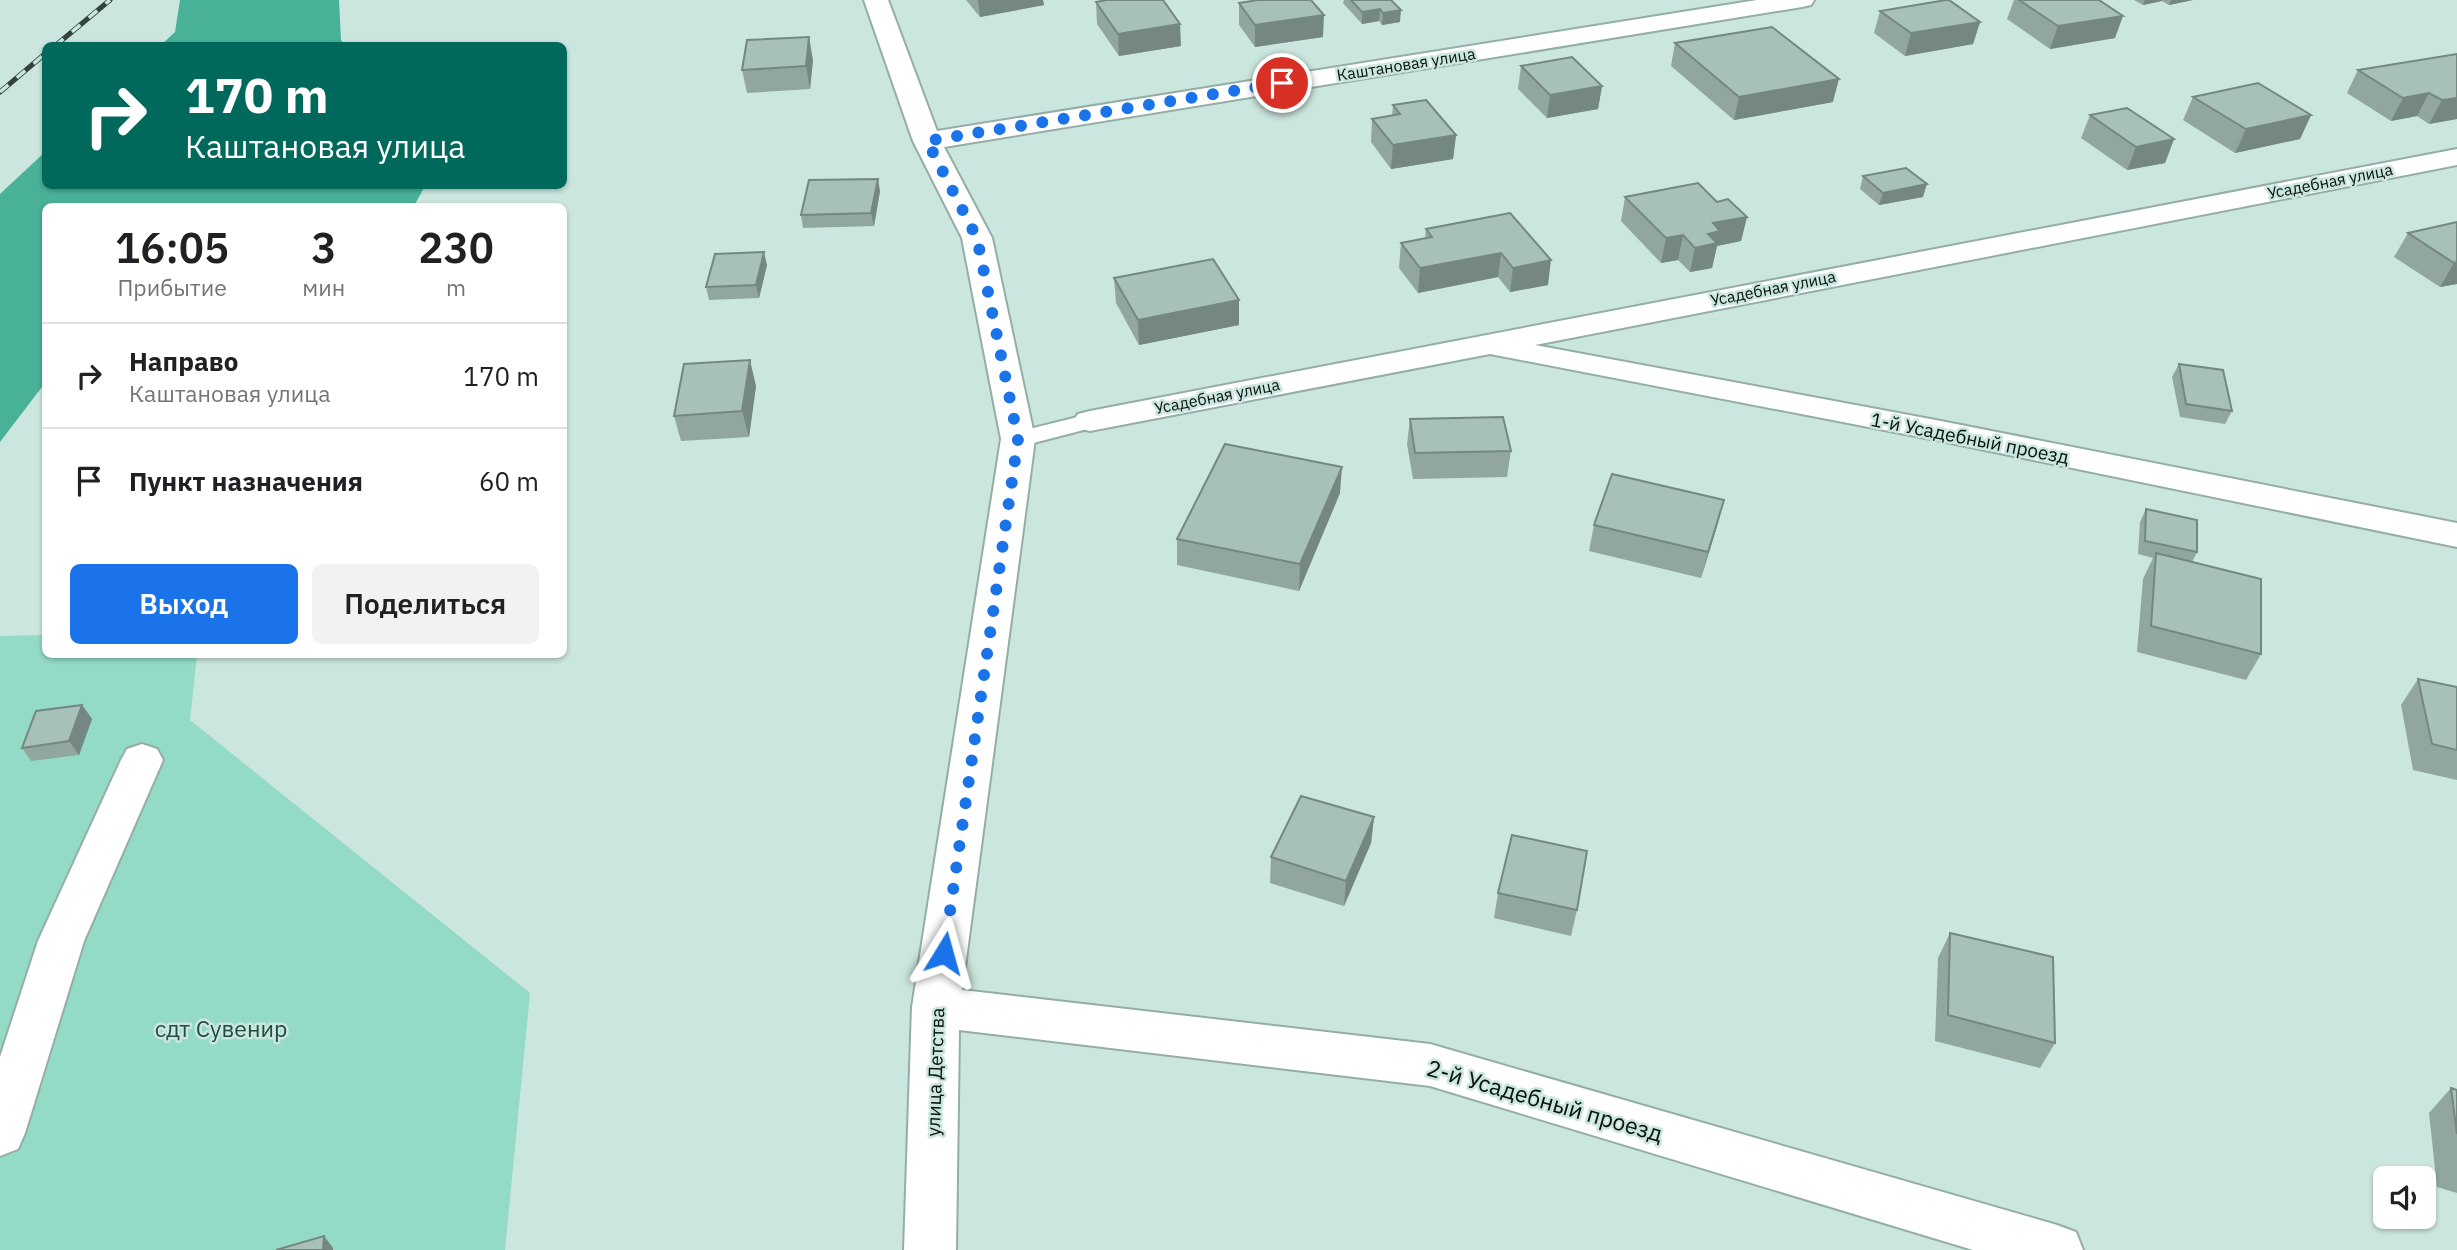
<!DOCTYPE html>
<html lang="ru">
<meta charset="utf-8">
<style>
body{margin:0;font-family:"IBM Plex Sans",sans-serif;background:#f2f2f2;color:#202124;height:100vh;display:flex;flex-direction:column;font-size:26px;white-space:nowrap}
*{box-sizing:border-box;margin:0}
p{font-size:23px;color:#757577}
.icon{flex:none;width:38px;height:38px;fill:none;stroke:currentColor;stroke-width:2;stroke-linecap:round;stroke-linejoin:round}
.map{position:relative;flex:1;overflow:hidden}
.drawer{position:absolute;left:42px;top:203px;width:525px;height:455px;display:flex;flex-direction:column;background:#fff;border-radius:10px;box-shadow:0 2px 5px #0004}
.drawer>*{flex:none}
.hud{position:absolute;left:42px;top:42px;width:525px;height:147px;border-radius:10px;box-shadow:0 2px 5px #0004;background:#00695c;color:#fff;overflow:hidden}
.controls{position:absolute;left:2373px;top:1166px;display:grid;gap:14px}
.controls a{display:grid;place-items:center;width:63px;height:63px;border-radius:10px;background:#fff;box-shadow:0 2px 5px #0004;font-size:35px}
.pin{position:absolute;display:grid;place-items:center;width:60px;height:60px;color:#fff;margin:-30px;border:4px solid #fff;border-radius:50%;box-shadow:0 2px 7px #0007}
.me{position:absolute;width:77px;margin:-38px;rotate:8deg;stroke-linejoin:round;filter:drop-shadow(0 0 5px #0008)}
.turn{display:flex;align-items:center;gap:24px;height:147px;padding:0 28px;font-size:32px}
.turn .icon{width:91px;height:91px;stroke-width:2.5}
.turn b{display:block;font-size:49px;line-height:60px}
.eta{display:flex;justify-content:space-evenly;align-items:center;height:119px;text-align:center}
.eta b{font-size:42px;font-weight:600;line-height:49px}
.button{display:flex;gap:14px;margin-top:auto;padding:14px 28px}
.button a{flex:1;height:80px;border-radius:10px;background:#1a73e8;color:#fff;font-size:28px;font-weight:600;line-height:80px;text-align:center}
.button a+a{background:#f2f2f2;color:#202124}
ul{padding:0;list-style:none}
li{display:flex;align-items:center;gap:21px;height:105px;padding:0 28px;border-top:2px solid #e0e0e0}
li div{flex:1}
li b{display:block;font-size:26px}
li em{font-style:normal}
.map>svg:first-child{display:block}
.green{fill:#93dac7}
.forest{fill:#4ab199}
.lines{fill:none;stroke-linecap:round;stroke-linejoin:round}
.service-casing{stroke:#94aea6;stroke-width:4}
.minor-casing{stroke:#94aea6;stroke-width:4}
.service{fill:#fff;fill-rule:evenodd}
.minor{fill:#fff;fill-rule:evenodd}
.rail-casing{stroke:#34423e;stroke-width:5}
.rail{stroke:#cbe6de;stroke-width:3.5;stroke-dasharray:11;stroke-linecap:butt}
.wall{fill:#90a69f}
.shaded-wall{fill:#758782}
.building{fill:#a7c1b9;stroke:#758782;stroke-width:2}
.route{stroke:#1a73e8;stroke-width:12;stroke-dasharray:0 21.6}
.labels{text-anchor:middle;dominant-baseline:central;stroke-width:5;stroke-linejoin:round;paint-order:stroke}
.far-street-label{font-size:16px;fill:#07110e;stroke:#cbe6de}
.street-label{font-size:19px;fill:#07110e;stroke:#cbe6de}
.near-park-label{font-size:23px;fill:#204d42;stroke:#cbe6de}
.near-street-label{font-size:23px;fill:#07110e;stroke:#cbe6de}
</style>
<div class="map">
<svg width="2457" height="1250" viewBox="0 0 2457 1250">
<rect width="100%" height="100%" fill="#cbe6de"/>
<polygon class="green" points="45,635 46,654 197,655 190,720 530,993 505,1250 0,1250 0,636"/>
<g class="forest">
<polygon points="180,0 339,0 341,40 344,45 161,45 175,32"/>
<polygon points="45,152 46,186 425,186 414,206 46,206 45,383 0,442 0,194"/>
</g>
<g class="lines">
<g class="service-casing">
<polygon id="service" points="1090,414 1099,416 1102,421 1099,426 1018,447 1009,444 1006,439 1009,434"/>
</g>
<g class="minor-casing">
<g id="minor">
<polygon points="864,0 888,0 937,131 1757,0 1814,0 1811,5 1802,7 944,147 992,238 1035,439 962,990 1430,1044 2057,1225 2076,1232 2083,1250 1973,1250 1430,1086 959,1030 956,1250 904,1250 912,1007 1001,439 962,238 913,141"/>
<polygon points="2457,149 2457,165 1535,345 1941,421 2457,523 2457,547 1941,441 1490,354 1090,431 1078,428 1073,421 1078,414 1090,411"/>
<polygon points="142,744 157,749 163,760 84,941 25,1133 18,1149 0,1156 0,1057 38,941 121,760 127,749"/>
</g>
</g>
<use href="#service" class="service"/>
<use href="#minor" class="minor"/>
<g class="rail-casing">
<g id="rail">
<polyline points="55,46 110,0"/>
<polyline points="0,92 46,53"/>
</g>
</g>
<use href="#rail" class="rail"/>
</g>
<g class="wall">
<polygon points="966,0 1043,0 1044,5 980,17"/>
<polygon points="1344,0 1391,0 1400,22 1382,25 1379,21 1362,24 1343,3"/>
<polygon points="2014,0 2099,0 2115,38 2050,49 2007,19"/>
<polygon points="2134,0 2193,0 2169,5 2162,1 2143,5"/>
<polygon points="1096,2 1181,46 1119,56 1097,24"/>
<polygon points="1239,3 1323,37 1255,47 1239,25"/>
<polygon points="1880,11 1980,22 1973,44 1905,56 1874,33"/>
<polygon points="1675,43 1833,102 1734,120 1671,66"/>
<polygon points="2457,54 2457,119 2429,124 2417,116 2391,121 2347,93 2358,70"/>
<polygon points="813,60 810,89 747,93 742,70"/>
<polygon points="1521,66 1602,86 1598,109 1547,118 1518,89"/>
<polygon points="2193,97 2311,115 2300,139 2235,153 2183,120"/>
<polygon points="1393,105 1456,135 1453,159 1391,169 1371,142 1372,119 1392,116"/>
<polygon points="2090,115 2174,139 2165,163 2127,170 2081,138"/>
<polygon points="1863,176 1923,197 1879,205 1860,189"/>
<polygon points="880,191 874,226 803,228 801,215"/>
<polygon points="1625,197 1717,202 1747,217 1741,241 1717,246 1712,268 1690,272 1678,260 1661,263 1621,221"/>
<polygon points="1510,213 1548,285 1510,292 1498,277 1418,293 1399,268 1401,243 1425,239 1426,229"/>
<polygon points="2457,222 2457,284 2440,287 2394,257 2408,233"/>
<polygon points="767,265 759,298 709,300 706,287"/>
<polygon points="1114,278 1239,325 1139,345 1116,303"/>
<polygon points="2179,364 2232,411 2225,424 2180,417 2172,377"/>
<polygon points="756,386 749,437 681,441 674,416"/>
<polygon points="1410,419 1511,451 1507,477 1413,479 1407,444"/>
<polygon points="1340,493 1299,591 1177,565 1177,539"/>
<polygon points="2146,509 2197,552 2192,562 2261,654 2246,680 2137,652 2143,579 2153,558 2138,554 2140,522"/>
<polygon points="1594,525 1717,526 1701,578 1589,551"/>
<polygon points="2418,679 2457,687 2457,780 2413,770 2401,705"/>
<polygon points="82,705 92,719 79,755 31,761 22,748"/>
<polygon points="1374,817 1371,843 1344,906 1270,883 1271,857"/>
<polygon points="1498,893 1577,910 1571,936 1494,918"/>
<polygon points="1950,933 2055,1043 2040,1068 1935,1041 1938,958"/>
<polygon points="2451,1088 2457,1090 2457,1193 2437,1187 2429,1113"/>
</g>
<g class="shaded-wall">
<polygon points="978,0 1043,0 1044,5 980,17"/>
<polygon points="2145,0 2162,0 2162,1 2143,5"/>
<polygon points="2171,0 2193,0 2169,5"/>
<polygon points="1380,9 1379,21 1362,24 1362,12"/>
<polygon points="1401,10 1400,22 1382,25 1383,13"/>
<polygon points="1324,15 1323,37 1255,47 1255,25"/>
<polygon points="2123,16 2115,38 2050,49 2058,26"/>
<polygon points="1980,22 1973,44 1905,56 1911,33"/>
<polygon points="1180,24 1181,46 1119,56 1118,34"/>
<polygon points="809,37 813,60 810,89 806,66"/>
<polygon points="1839,79 1833,102 1734,120 1739,97"/>
<polygon points="1602,86 1598,109 1547,118 1550,95"/>
<polygon points="2429,93 2417,116 2391,121 2403,98"/>
<polygon points="2457,98 2457,119 2429,124 2442,100"/>
<polygon points="2311,115 2300,139 2235,153 2246,129"/>
<polygon points="1456,135 1453,159 1391,169 1393,145"/>
<polygon points="2174,139 2165,163 2127,170 2136,147"/>
<polygon points="878,179 880,191 874,226 871,213"/>
<polygon points="1927,184 1923,197 1879,205 1883,193"/>
<polygon points="1747,217 1741,241 1717,246 1712,268 1690,272 1695,248 1708,234 1713,223"/>
<polygon points="1683,235 1678,260 1661,263 1666,238"/>
<polygon points="764,252 767,265 759,298 756,285"/>
<polygon points="1501,253 1498,277 1418,293 1420,268"/>
<polygon points="1551,260 1548,285 1510,292 1513,268"/>
<polygon points="2457,262 2457,284 2440,287 2454,263"/>
<polygon points="1239,300 1239,325 1139,345 1138,320"/>
<polygon points="750,360 756,386 749,437 742,411"/>
<polygon points="1342,467 1340,493 1299,591 1300,564"/>
<polygon points="1724,500 1717,526 1701,578 1708,552"/>
<polygon points="82,705 92,719 79,755 69,741"/>
<polygon points="1374,817 1371,843 1344,906 1346,881"/>
<polygon points="324,1236 333,1248 333,1250 323,1250"/>
</g>
<g class="building">
<polygon points="1107,0 1163,0 1180,24 1118,34 1096,2"/>
<polygon points="1258,0 1311,0 1324,15 1255,25 1239,3"/>
<polygon points="1351,0 1391,0 1401,10 1383,13 1380,9 1362,12"/>
<polygon points="1946,0 1949,0 1980,22 1911,33 1880,11"/>
<polygon points="2019,0 2099,0 2123,16 2058,26"/>
<polygon points="1772,27 1839,79 1739,97 1675,43"/>
<polygon points="809,37 806,66 742,70 747,40"/>
<polygon points="2457,54 2457,98 2442,100 2429,93 2403,98 2358,70"/>
<polygon points="1572,57 1602,86 1550,95 1521,66"/>
<polygon points="2258,83 2311,115 2246,129 2193,97"/>
<polygon points="1426,100 1456,135 1393,145 1372,119 1400,114 1393,105"/>
<polygon points="2127,108 2174,139 2136,147 2090,115"/>
<polygon points="1906,168 1927,184 1883,193 1863,176"/>
<polygon points="878,179 871,213 801,215 809,180"/>
<polygon points="1698,183 1717,202 1728,199 1747,217 1713,223 1720,231 1708,234 1717,243 1695,248 1683,235 1666,238 1625,197"/>
<polygon points="1510,213 1551,260 1513,268 1501,253 1420,268 1401,243 1432,237 1426,229"/>
<polygon points="2457,222 2457,262 2454,263 2408,233"/>
<polygon points="764,252 756,285 706,287 715,254"/>
<polygon points="1213,259 1239,300 1138,320 1114,278"/>
<polygon points="750,360 742,411 674,416 684,364"/>
<polygon points="2179,364 2223,370 2232,411 2186,404"/>
<polygon points="1503,417 1511,451 1415,453 1410,419"/>
<polygon points="1225,444 1342,467 1300,564 1177,539"/>
<polygon points="1612,474 1724,500 1708,552 1594,525"/>
<polygon points="2146,509 2197,520 2197,552 2145,541"/>
<polygon points="2156,553 2261,579 2261,654 2151,626"/>
<polygon points="2418,679 2457,687 2457,750 2432,744"/>
<polygon points="82,705 69,741 22,748 36,711"/>
<polygon points="1301,796 1374,817 1346,881 1271,857"/>
<polygon points="1512,835 1587,851 1577,910 1498,893"/>
<polygon points="1950,933 2053,957 2055,1043 1948,1015"/>
<polygon points="2451,1088 2457,1090 2457,1134"/>
<polygon points="324,1236 323,1250 276,1250"/>
</g>
<g class="lines">
<polyline class="route" points="944,953 1018,439 977,238 927,141 1282,83"/>
</g>
<g class="labels">
<g class="far-street-label">
<text transform="translate(1406 64) rotate(-9)">Каштановая улица</text>
<text transform="translate(2330 181) rotate(-11)">Усадебная улица</text>
<text transform="translate(1773 288) rotate(-11)">Усадебная улица</text>
<text transform="translate(1217 396) rotate(-11)">Усадебная улица</text>
</g>
<g class="street-label">
<text transform="translate(1970 438) rotate(11)">1-й Усадебный проезд</text>
<text transform="translate(935 1072) rotate(-88)">улица Детства</text>
</g>
<g class="near-park-label">
<text x="221" y="1028">сдт Сувенир</text>
</g>
<g class="near-street-label">
<text transform="translate(1545 1100) rotate(16)">2-й Усадебный проезд</text>
</g>
</g>
</svg>
<div class="controls">
<a><svg class="icon" aria-label="sound" viewBox="0 0 24 24"><path d="M4 9h4l5-4v14l-5-4H4zM17 9q2 3 0 6"/></svg></a>
</div>
<div class="pin" style="left:1282px;top:83px;background:#d93025"><svg class="icon" aria-label="arrive" viewBox="0 0 24 24"><path d="M6 21V4h12l-3 4 3 4H6"/></svg></div>
<svg class="me" style="left:944px;top:953px" viewBox="-20 -20 40 40"><path d="M0-17L14 15 0 8-14 15z" fill="#1a73e8" stroke="#fff" stroke-width="4"/></svg>
<div class="hud">
<div class="turn"><svg class="icon" aria-label="right" viewBox="0 0 24 24"><path d="M7 20v-9h11M14 6l5 5-5 5"/></svg><div><b>170 m</b>Каштановая улица</div></div>
</div>
<section class="drawer">
<div class="eta">
<div><b>16:05</b><p>Прибытие</p></div>
<div><b>3</b><p>мин</p></div>
<div><b>230</b><p>m</p></div>
</div>
<ul>
<li><svg class="icon" aria-label="right" viewBox="0 0 24 24"><path d="M7 20v-9h11M14 6l5 5-5 5"/></svg><div><b>Направо</b><p>Каштановая улица</p></div><em>170 m</em></li>
<li><svg class="icon" aria-label="arrive" viewBox="0 0 24 24"><path d="M6 21V4h12l-3 4 3 4H6"/></svg><div><b>Пункт назначения</b></div><em>60 m</em></li>
</ul>
<div class="button"><a>Выход</a><a>Поделиться</a></div>
</section>
</div>
